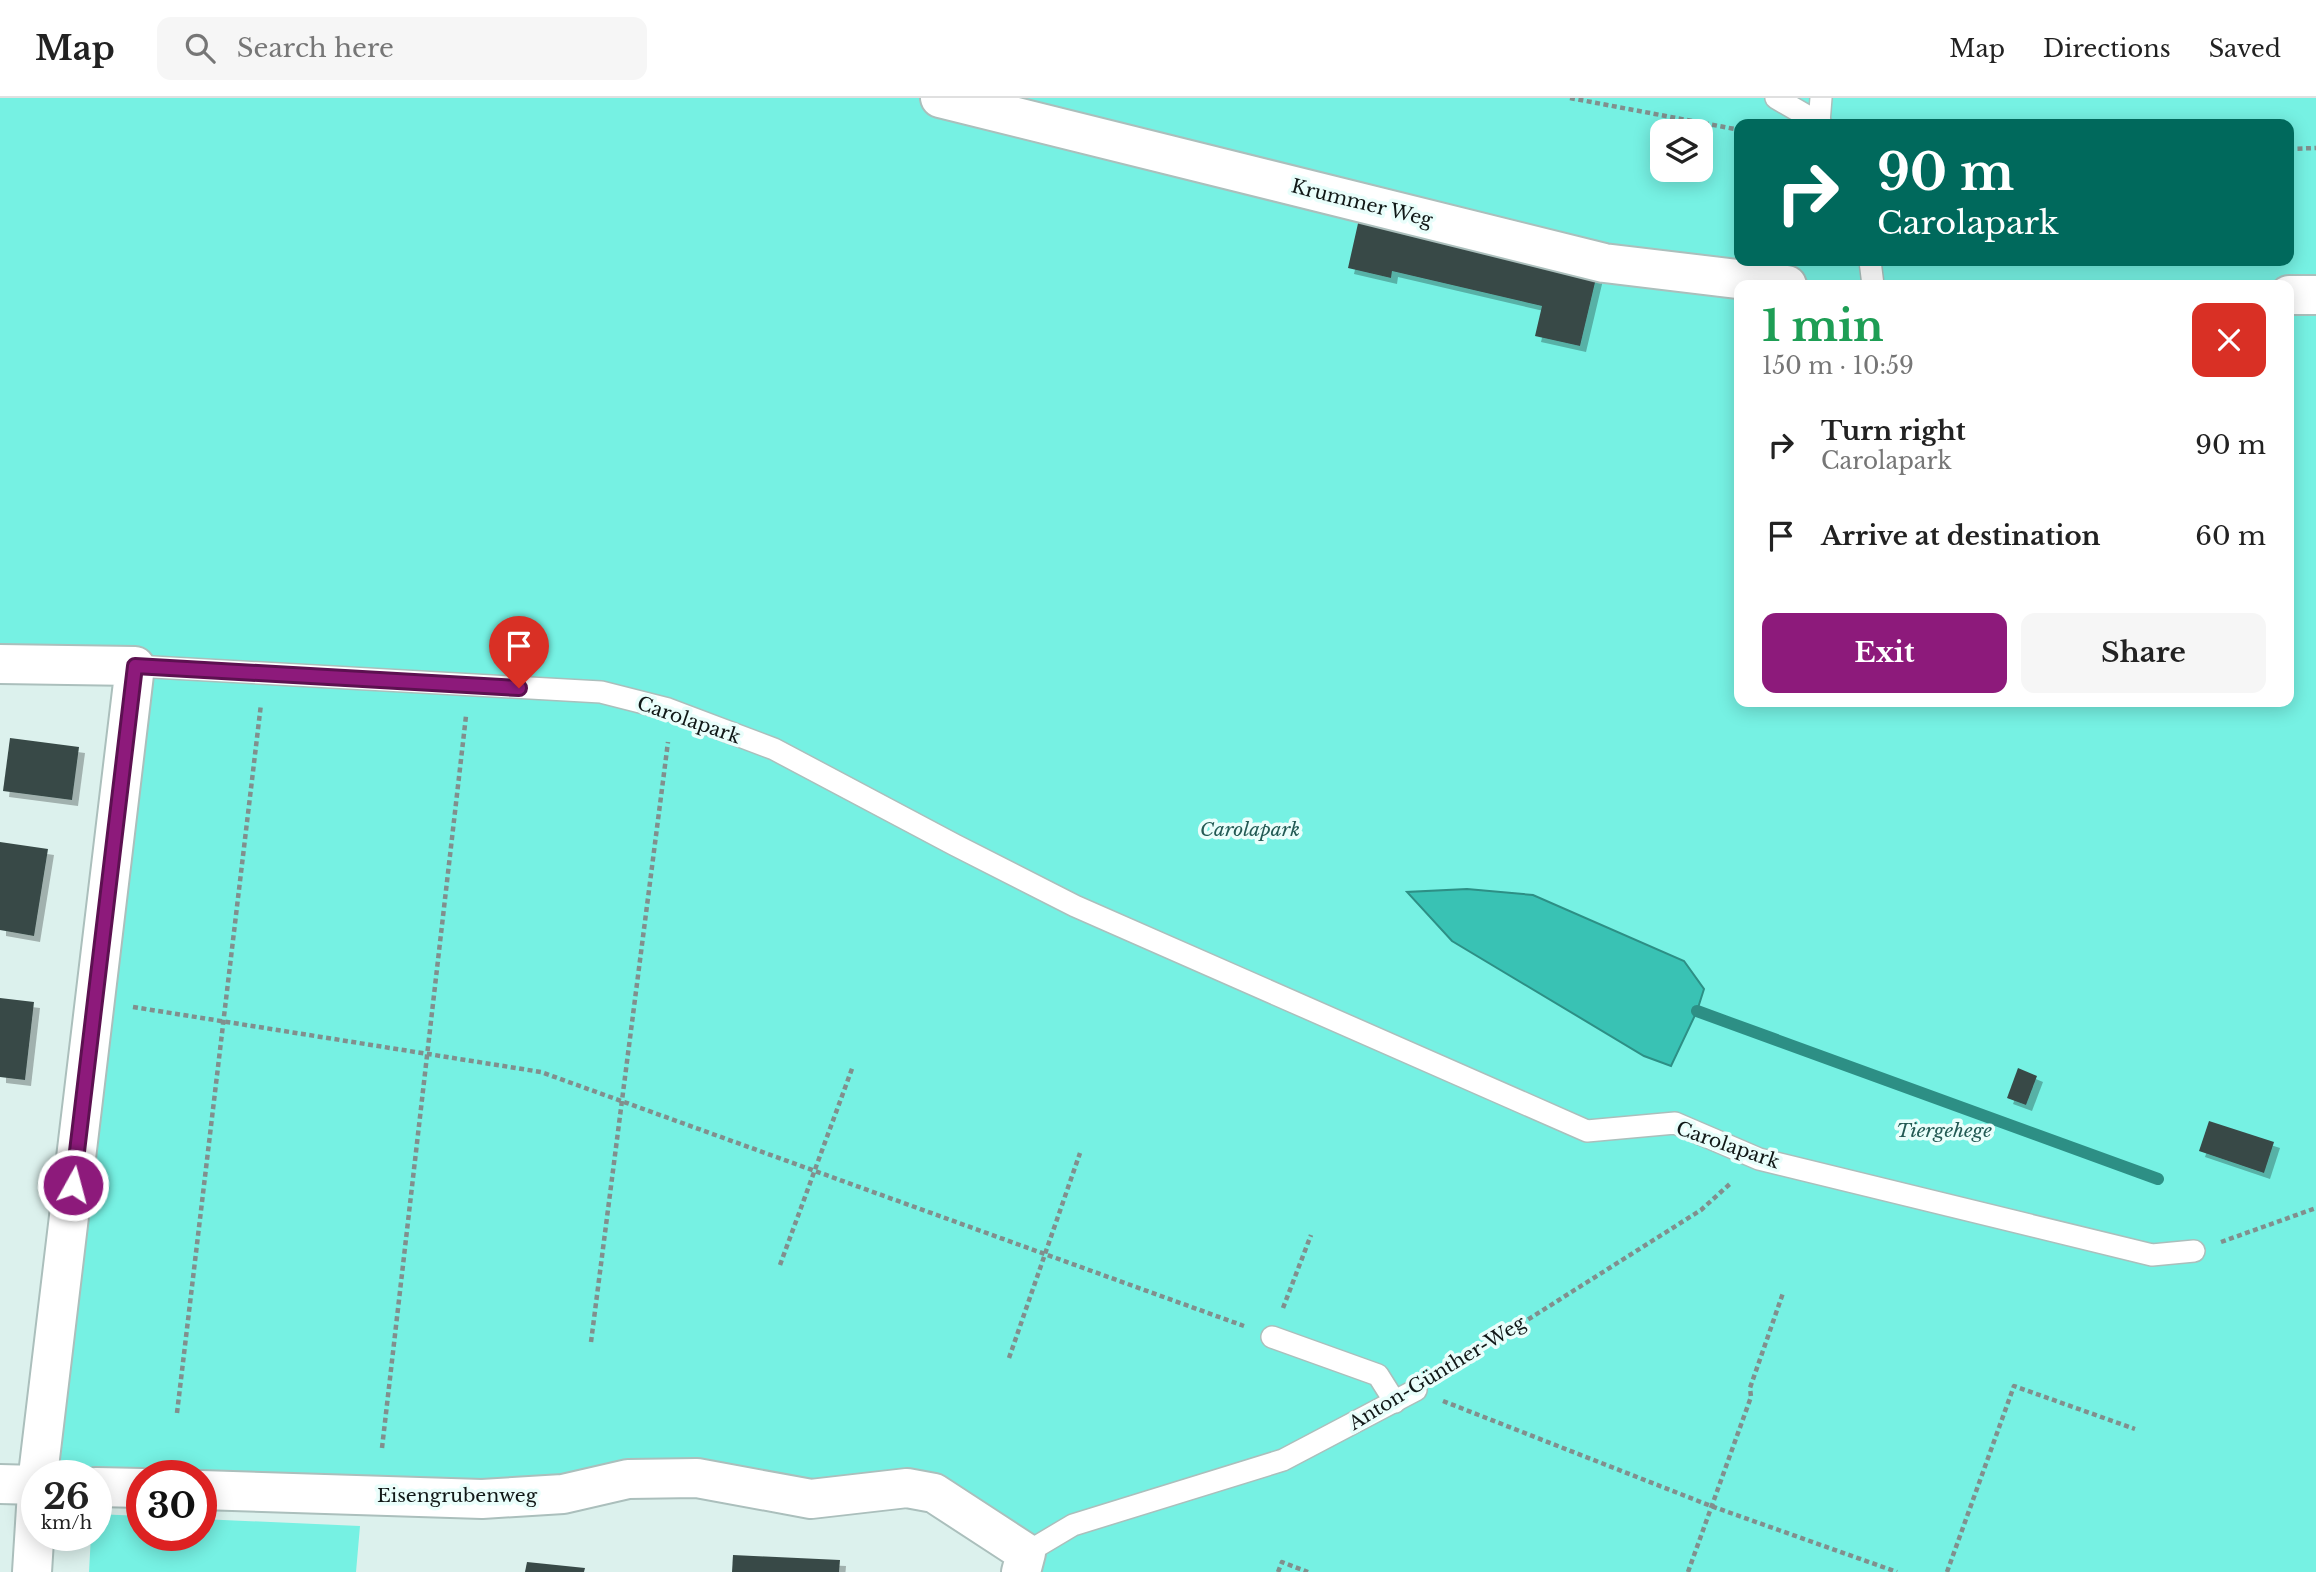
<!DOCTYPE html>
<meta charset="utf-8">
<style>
body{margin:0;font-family:"Libre Baskerville",serif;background:#f6f6f6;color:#222;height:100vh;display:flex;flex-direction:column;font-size:26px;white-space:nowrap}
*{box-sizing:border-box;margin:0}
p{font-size:23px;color:#767676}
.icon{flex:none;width:38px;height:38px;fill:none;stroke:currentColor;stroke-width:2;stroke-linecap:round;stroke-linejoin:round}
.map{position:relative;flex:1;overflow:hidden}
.panel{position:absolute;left:1734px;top:182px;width:560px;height:427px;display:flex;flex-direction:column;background:#fff;border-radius:14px;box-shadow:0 4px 18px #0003}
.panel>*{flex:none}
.hud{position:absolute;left:1734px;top:21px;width:560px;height:147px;border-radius:14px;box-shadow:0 4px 18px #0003;background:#00695c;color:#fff;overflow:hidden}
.buttons{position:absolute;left:1650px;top:21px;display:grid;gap:14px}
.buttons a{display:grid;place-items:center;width:63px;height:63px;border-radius:14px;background:#fff;box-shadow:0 4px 18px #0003;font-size:35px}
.speed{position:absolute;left:21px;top:1362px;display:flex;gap:14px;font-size:35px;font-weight:700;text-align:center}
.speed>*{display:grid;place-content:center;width:91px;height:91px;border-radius:50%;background:#fff;box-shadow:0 4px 18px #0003;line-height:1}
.speed small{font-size:18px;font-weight:400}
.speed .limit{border:10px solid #d22;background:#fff;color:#111}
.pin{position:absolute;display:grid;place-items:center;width:60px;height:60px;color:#fff;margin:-72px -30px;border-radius:50% 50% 50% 0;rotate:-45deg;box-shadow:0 0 7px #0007}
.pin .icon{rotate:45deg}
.me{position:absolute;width:77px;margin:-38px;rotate:7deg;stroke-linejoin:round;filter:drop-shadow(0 0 5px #0008)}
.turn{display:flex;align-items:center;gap:24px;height:147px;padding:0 28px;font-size:32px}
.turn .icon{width:91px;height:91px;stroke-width:2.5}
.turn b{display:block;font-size:49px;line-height:60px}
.round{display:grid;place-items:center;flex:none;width:74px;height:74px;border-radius:14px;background:#f6f6f6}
.head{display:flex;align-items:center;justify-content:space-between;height:119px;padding:0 28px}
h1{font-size:42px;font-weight:700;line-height:52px;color:#1e9e55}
.cta{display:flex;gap:14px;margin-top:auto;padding:14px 28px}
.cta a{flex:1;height:80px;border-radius:14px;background:#8d1a7b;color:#fff;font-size:28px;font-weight:700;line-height:80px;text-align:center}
.cta a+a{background:#f6f6f6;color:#222}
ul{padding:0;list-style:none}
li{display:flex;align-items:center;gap:21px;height:91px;padding:0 28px}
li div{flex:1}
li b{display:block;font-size:26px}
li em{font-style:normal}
header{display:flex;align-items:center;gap:42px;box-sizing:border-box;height:98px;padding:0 35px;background:#fff;border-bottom:2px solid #e0e0e0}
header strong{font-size:33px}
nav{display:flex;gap:38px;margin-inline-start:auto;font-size:24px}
.search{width:490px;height:63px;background:#f6f6f6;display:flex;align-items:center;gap:18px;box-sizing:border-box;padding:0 24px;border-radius:14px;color:#767676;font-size:26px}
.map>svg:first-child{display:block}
.green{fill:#76f1e3;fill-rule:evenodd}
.water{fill:#39c2b4;stroke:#2d8f85;stroke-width:2}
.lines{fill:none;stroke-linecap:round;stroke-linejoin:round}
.stream{stroke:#2d8f85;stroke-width:12}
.building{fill:#384a47;filter:url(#shadow)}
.lane-casing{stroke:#abbfbc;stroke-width:24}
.street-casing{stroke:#abbfbc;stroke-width:42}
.path{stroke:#818f8d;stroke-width:4.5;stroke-dasharray:5 3.5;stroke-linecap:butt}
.lane{stroke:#fff;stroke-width:21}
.street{stroke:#fff;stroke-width:38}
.route-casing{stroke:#5c1150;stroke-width:18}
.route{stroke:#8d1a7b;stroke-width:12}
.labels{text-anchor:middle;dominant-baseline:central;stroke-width:7;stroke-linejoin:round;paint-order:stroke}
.street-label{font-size:19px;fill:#111817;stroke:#e9fefb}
.park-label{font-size:19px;font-style:italic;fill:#235a54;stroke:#e9fefb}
</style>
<header>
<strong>Map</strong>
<div class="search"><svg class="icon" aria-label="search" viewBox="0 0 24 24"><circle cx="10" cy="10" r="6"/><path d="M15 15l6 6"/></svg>Search here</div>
<nav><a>Map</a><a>Directions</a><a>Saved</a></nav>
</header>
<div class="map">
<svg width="2316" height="1474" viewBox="0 0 2316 1474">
<defs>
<filter id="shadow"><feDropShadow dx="6" dy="6" stdDeviation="0" flood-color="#0004"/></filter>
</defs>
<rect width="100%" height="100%" fill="#dcf1ed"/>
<g class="green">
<path d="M0 0H2316V1474H1022L934 1395 563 1396 201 1377H44L142 560 0 556ZM1740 26H2289V163H1740ZM1662 33H1701V72H1662ZM1740 187H2289V604H1740Z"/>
<polygon points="96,1416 142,1418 142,1437 201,1437 201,1421 360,1428 356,1474 89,1474 91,1437 96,1437"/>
</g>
<polygon class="water" points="1467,791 1533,797 1684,863 1704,891 1697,913 1671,968 1644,958 1452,843 1407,794"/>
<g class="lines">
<polyline class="stream" points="1697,913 2158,1081"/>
</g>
<g class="building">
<polygon points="1359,121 1597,176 1580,248 1535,238 1542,208 1392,173 1391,180 1348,170"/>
<polygon points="10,640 79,649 72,702 3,693"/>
<polygon points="0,744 48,751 34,838 0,832"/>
<polygon points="0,900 34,904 25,982 0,979"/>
<polygon points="2018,970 2037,978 2026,1007 2007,1000"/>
<polygon points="2209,1023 2274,1044 2264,1075 2199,1053"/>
<polygon points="733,1457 840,1462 839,1474 732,1474"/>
<polygon points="527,1464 585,1470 584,1474 525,1474"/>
</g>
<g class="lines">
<g class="lane-casing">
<g id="lane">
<polyline points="1776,0 1821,26"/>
<polyline points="1819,25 1821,0"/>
<polyline points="1870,163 1873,187"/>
<polyline points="135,568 601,594 668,611 774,651 955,747 1075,808 1587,1033 1675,1025 1759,1061 2152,1157 2194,1153"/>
<polyline points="1272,1239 1378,1277 1395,1304"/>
<polyline points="1026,1455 1073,1427 1283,1362 1416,1292"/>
</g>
</g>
<g class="street-casing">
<g id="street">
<polyline points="940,0 1604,165 1787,187"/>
<polyline points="2289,197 2316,197"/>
<polyline points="0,566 135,568 38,1377"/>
<polyline points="0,1386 37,1387"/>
<polyline points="96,1389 142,1390"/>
<polyline points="201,1392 482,1401 563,1396 628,1381 697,1380 811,1401 907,1390 934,1395 1026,1455 1021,1474"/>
<polyline points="32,1474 37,1394"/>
</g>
</g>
<g class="path">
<polyline points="1570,0 1740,32"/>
<polyline points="2289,51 2316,50"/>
<polyline points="133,909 541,974 1244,1228"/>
<polyline points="2221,1144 2316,1110"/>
<polyline points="780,1167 853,968"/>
<polyline points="1283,1210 1311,1137"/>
<polyline points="591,1244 668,644"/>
<polyline points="1009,1260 1080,1055"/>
<polyline points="1442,1276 1701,1112 1732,1084"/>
<polyline points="1443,1303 1711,1408 1897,1474"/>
<polyline points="177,1315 261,606"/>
<polyline points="382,1350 466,618"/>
<polyline points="1278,1474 1282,1464 1308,1474"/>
<polyline points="1688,1474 1751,1299 1750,1290 1783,1195"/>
<polyline points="1947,1474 2014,1288 2135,1331"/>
</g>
<use href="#lane" class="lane"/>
<use href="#street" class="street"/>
</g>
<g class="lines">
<g class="route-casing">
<polyline id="route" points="73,1087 135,568 519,590"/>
</g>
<use href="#route" class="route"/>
</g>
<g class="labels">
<g class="street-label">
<text transform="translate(1362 105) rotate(14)">Krummer Weg</text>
<text transform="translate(689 622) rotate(19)">Carolapark</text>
<text transform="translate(1728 1047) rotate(19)">Carolapark</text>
<text transform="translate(1437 1275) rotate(-31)">Anton-Günther-Weg</text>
<text x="457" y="1397">Eisengrubenweg</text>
</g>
<g class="park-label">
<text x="1250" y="731">Carolapark</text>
<text x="1944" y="1032">Tiergehege</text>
</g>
</g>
</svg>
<div class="buttons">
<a><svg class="icon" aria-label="layers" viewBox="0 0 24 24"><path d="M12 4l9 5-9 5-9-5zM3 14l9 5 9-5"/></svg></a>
</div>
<div class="speed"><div>26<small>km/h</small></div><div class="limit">30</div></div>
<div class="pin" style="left:519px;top:590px;background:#d93025"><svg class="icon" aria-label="arrive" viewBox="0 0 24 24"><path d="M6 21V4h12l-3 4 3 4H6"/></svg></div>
<svg class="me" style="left:73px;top:1087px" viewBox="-20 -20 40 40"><circle r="17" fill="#8d1a7b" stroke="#fff" stroke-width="3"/><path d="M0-11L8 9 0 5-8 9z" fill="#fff"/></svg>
<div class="hud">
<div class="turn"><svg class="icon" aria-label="right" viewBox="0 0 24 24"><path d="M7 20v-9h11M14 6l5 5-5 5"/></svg><div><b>90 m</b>Carolapark</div></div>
</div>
<section class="panel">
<div class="head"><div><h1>1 min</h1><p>150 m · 10:59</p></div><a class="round" style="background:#d93025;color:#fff"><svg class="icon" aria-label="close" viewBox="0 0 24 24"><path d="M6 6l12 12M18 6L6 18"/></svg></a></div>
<ul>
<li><svg class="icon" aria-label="right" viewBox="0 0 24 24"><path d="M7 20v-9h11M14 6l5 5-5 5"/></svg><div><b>Turn right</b><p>Carolapark</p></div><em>90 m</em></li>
<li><svg class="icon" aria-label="arrive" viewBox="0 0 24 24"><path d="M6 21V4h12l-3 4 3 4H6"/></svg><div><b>Arrive at destination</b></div><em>60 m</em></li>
</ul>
<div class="cta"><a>Exit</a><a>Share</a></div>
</section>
</div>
